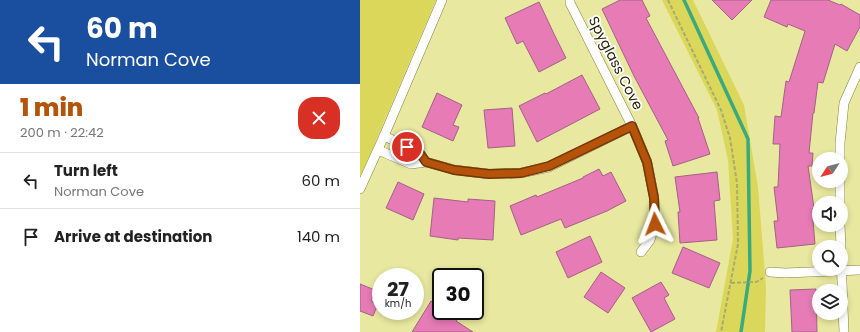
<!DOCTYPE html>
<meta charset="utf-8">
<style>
body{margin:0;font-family:Poppins,sans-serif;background:#f6f6f6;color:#222;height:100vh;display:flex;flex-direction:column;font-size:15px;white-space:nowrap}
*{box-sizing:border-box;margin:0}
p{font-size:13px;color:#767676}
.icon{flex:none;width:22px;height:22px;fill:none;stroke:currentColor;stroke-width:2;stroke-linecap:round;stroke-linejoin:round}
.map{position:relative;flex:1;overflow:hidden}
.drawer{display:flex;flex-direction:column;background:#fff;width:360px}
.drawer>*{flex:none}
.guide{background:#1a4fa0;color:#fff;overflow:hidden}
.needle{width:26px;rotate:234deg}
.tools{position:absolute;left:452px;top:152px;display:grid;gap:8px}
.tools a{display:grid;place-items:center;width:36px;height:36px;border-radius:50%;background:#fff;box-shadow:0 2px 6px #0003;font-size:20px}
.speed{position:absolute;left:12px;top:268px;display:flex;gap:8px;font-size:20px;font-weight:700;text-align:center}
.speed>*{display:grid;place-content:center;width:52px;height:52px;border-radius:50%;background:#fff;box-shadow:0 2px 6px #0003;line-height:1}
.speed small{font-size:10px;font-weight:400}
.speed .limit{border:2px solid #111;border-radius:6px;background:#fff;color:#111}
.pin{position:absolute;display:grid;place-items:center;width:34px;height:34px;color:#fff;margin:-17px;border:2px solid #fff;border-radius:50%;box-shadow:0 1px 4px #0007}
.me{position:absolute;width:44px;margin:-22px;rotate:357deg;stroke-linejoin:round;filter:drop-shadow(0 0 3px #0008)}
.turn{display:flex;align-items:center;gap:14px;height:84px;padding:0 20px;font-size:18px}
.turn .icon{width:52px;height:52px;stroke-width:2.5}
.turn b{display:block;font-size:28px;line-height:34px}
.round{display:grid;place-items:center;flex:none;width:42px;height:42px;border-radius:16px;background:#f6f6f6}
.overview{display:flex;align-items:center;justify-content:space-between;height:68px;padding:0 20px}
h1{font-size:24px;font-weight:800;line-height:30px;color:#b45309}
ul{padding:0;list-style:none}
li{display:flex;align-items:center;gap:12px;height:56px;padding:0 20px;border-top:1px solid #e0e0e0}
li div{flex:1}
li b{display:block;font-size:15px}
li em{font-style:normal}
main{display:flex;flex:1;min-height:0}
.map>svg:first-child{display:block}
.green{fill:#dbd75a}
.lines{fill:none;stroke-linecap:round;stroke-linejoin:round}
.stream{stroke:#3aa97d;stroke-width:3.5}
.building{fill:#e67bb5;stroke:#a16284}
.minor-casing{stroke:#83813c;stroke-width:10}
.path{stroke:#abaa70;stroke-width:2;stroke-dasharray:4 2;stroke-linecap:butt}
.minor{stroke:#fff;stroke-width:9}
.route-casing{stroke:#753606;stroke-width:10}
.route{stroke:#b45309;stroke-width:7}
.labels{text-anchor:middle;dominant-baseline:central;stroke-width:3.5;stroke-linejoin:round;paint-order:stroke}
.street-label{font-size:14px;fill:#262508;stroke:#fff}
</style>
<main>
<section class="drawer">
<div class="guide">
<div class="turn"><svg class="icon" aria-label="left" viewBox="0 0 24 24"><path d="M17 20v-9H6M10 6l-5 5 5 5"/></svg><div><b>60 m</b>Norman Cove</div></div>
</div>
<div class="overview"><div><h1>1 min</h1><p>200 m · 22:42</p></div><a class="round" style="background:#d93025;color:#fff"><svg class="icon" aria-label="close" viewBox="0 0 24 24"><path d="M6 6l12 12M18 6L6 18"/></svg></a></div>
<ul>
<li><svg class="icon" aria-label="left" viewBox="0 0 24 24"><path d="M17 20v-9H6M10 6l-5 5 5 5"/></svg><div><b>Turn left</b><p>Norman Cove</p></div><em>60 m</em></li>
<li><svg class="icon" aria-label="arrive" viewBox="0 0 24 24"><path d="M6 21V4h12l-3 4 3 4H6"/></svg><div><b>Arrive at destination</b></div><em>140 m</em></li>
</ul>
</section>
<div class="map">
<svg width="500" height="332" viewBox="0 0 500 332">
<rect width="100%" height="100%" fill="#e9e8a0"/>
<g class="green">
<polygon points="0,0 76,0 0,178"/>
<polygon points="302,0 333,0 384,105 398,187 406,287 405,332 356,332 373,239 368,160 357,110"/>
</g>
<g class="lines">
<polyline class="stream" points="324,0 388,139 390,271 381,332"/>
</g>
<g class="building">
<polygon points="260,0 282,0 290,16 286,18 339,118 338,118 350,154 313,166 305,141 308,140 274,76 242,9"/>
<polygon points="352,0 392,0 372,20"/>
<polygon points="411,0 468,0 480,5 481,4 500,15 500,27 487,51 475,44 463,83 458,82 454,113 453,113 449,153 453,153 452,166 448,166 454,208 452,209 455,244 417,248 414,221 418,221 414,187 418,187 420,144 413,144 415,116 421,117 426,81 429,82 445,31 428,24 427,27 404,17"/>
<polygon points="179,2 195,36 206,58 179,72 163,41 157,44 145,18"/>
<polygon points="222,75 240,109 177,142 159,106 185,93 186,94"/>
<polygon points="77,93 102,105 93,125 99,127 93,141 62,127"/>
<polygon points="152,108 155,146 128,148 124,110"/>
<polygon points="239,169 243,176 251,172 266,201 247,211 205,228 201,219 161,235 150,206 176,195 177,197 223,178 223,177"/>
<polygon points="357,172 360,200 354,201 357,240 320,243 318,212 320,212 315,177"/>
<polygon points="38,182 64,194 53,220 26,208"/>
<polygon points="74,198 108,202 108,199 135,201 133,240 98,238 98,240 70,236"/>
<polygon points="230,236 242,262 208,278 196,252"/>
<polygon points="323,247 360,263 349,288 312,273"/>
<polygon points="241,272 265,288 248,313 224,297"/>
<polygon points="301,282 309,295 304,298 315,319 291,332 272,298"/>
<polygon points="0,284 15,290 11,301 18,304 13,316 0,311"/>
<polygon points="456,289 457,332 432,332 430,290"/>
<polygon points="71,301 81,307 81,311 88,311 98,318 96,321 113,332 52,332"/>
</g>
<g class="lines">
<g class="minor-casing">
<g id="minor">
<polyline points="210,0 210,3 272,126 287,162 294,197 295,223 290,240 281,252"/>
<polyline points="24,136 59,152 66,162"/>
<polyline points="18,150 51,164 66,162 95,170 129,174 161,173 189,167 272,126"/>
<polyline points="480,159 480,143 484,103 500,67"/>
<polyline points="480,181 480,203"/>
<polyline points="0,189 24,136 82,0"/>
<polyline points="480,225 481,247"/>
<polyline points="481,257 484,332"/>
<polyline points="410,272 425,273 500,270"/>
</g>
</g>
<g class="path">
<polyline points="308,0 361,110 370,138 377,183 378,244 361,332"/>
<polyline points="371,283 396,282 403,278"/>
</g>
<use href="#minor" class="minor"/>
</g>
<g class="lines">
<g class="route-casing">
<polyline id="route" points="47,147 59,152 66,162 94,170 129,174 161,173 189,166 272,126 287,162 294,198 295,224"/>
</g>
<use href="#route" class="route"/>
</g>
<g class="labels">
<g class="street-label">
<text transform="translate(256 63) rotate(63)">Spyglass Cove</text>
</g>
</g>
</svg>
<div class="tools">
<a><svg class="needle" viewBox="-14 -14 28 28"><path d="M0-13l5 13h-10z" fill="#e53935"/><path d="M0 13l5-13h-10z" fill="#767676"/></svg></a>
<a><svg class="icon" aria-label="sound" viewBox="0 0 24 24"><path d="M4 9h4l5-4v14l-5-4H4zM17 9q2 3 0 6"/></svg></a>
<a><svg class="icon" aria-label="search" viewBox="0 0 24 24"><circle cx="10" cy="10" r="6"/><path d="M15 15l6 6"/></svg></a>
<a><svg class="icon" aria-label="layers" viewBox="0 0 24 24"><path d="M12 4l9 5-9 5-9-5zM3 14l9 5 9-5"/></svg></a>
</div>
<div class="speed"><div>27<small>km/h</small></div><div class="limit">30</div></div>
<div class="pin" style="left:47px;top:147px;background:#d93025"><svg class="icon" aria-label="arrive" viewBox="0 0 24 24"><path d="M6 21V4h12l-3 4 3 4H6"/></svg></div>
<svg class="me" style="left:295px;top:224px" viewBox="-20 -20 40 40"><path d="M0-17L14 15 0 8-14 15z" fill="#b45309" stroke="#fff" stroke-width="4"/></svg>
</div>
</main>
